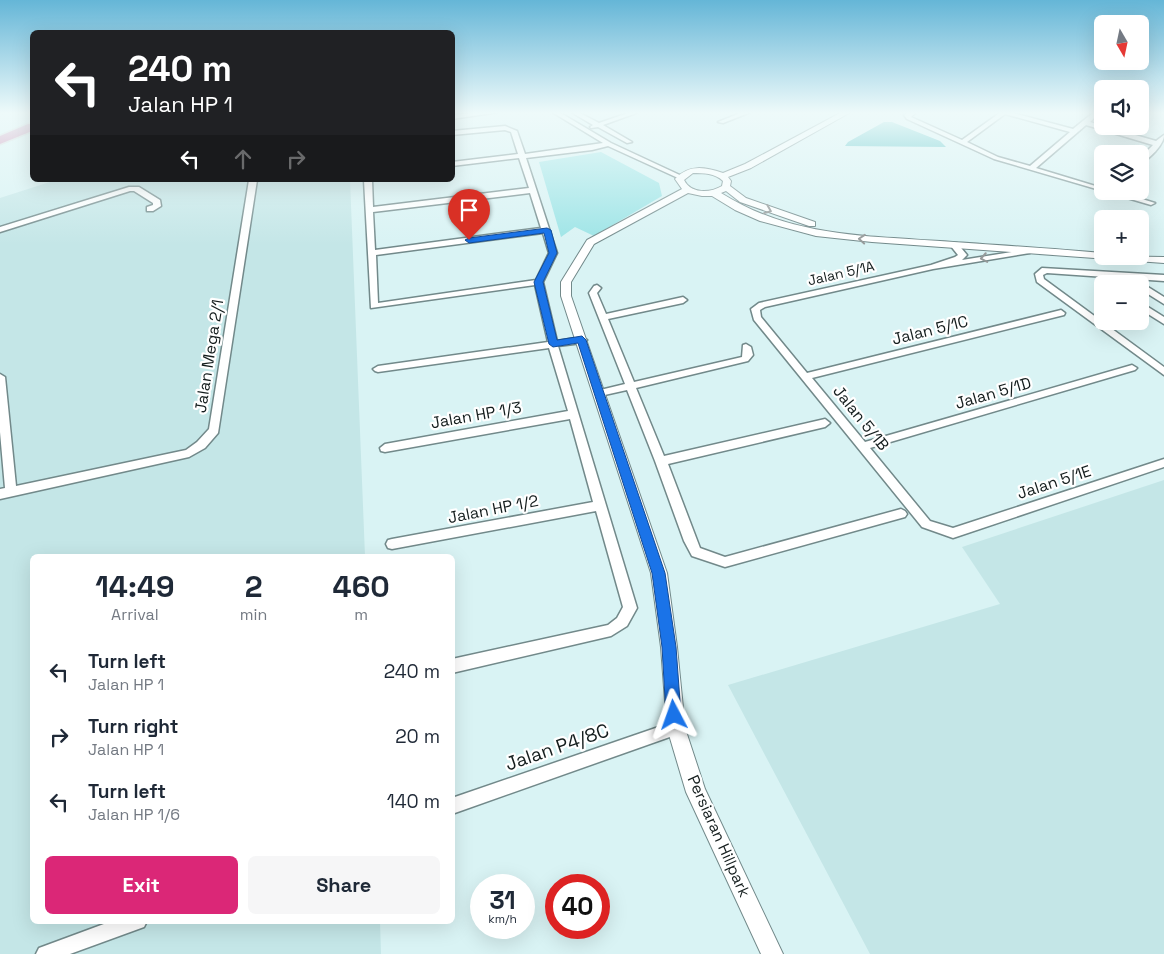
<!DOCTYPE html>
<meta charset="utf-8">
<style>
body{margin:0;font-family:"Space Grotesk",sans-serif;background:#f6f6f7;color:#1f2937;height:100vh;display:flex;flex-direction:column;font-size:19px;white-space:nowrap}
*{box-sizing:border-box;margin:0}
p{font-size:16px;color:#747a83}
.icon{flex:none;width:28px;height:28px;fill:none;stroke:currentColor;stroke-width:2;stroke-linecap:round;stroke-linejoin:round}
.map{position:relative;flex:1;overflow:hidden}
.panel{position:absolute;left:30px;top:554px;width:425px;height:370px;display:flex;flex-direction:column;background:#fff;border-radius:8px;box-shadow:0 5px 20px #0002}
.panel>*{flex:none}
.hud{position:absolute;left:30px;top:30px;width:425px;height:152px;border-radius:8px;box-shadow:0 5px 20px #0002;background:#202124;color:#fff;overflow:hidden}
.needle{width:32px;rotate:171deg}
.tools{position:absolute;left:1094px;top:15px;display:grid;gap:10px}
.tools a{display:grid;place-items:center;width:55px;height:55px;border-radius:8px;background:#fff;box-shadow:0 5px 20px #0002;font-size:25px}
.speed{position:absolute;left:470px;top:874px;display:flex;gap:10px;font-size:25px;font-weight:700;text-align:center}
.speed>*{display:grid;place-content:center;width:65px;height:65px;border-radius:50%;background:#fff;box-shadow:0 5px 20px #0002;line-height:1}
.speed small{font-size:12px;font-weight:400}
.speed .limit{border:8px solid #d22;background:#fff;color:#111}
.pin{position:absolute;display:grid;place-items:center;width:42px;height:42px;color:#fff;margin:-51px -21px;border-radius:50% 50% 50% 0;rotate:-45deg;box-shadow:0 0 5px #0007}
.pin .icon{rotate:45deg}
.me{position:absolute;width:55px;margin:-28px;rotate:356deg;stroke-linejoin:round;filter:drop-shadow(0 0 4px #0008)}
.turn{display:flex;align-items:center;gap:18px;height:105px;padding:0 15px;font-size:22px}
.turn .icon{width:65px;height:65px;stroke-width:2.5}
.turn b{display:block;font-size:35px;line-height:42px}
.lanes{display:flex;align-items:center;height:48px;padding:0 15px;background:#0003;justify-content:center;gap:25px;direction:ltr}
.lanes .off{opacity:.35}
.eta{display:flex;justify-content:space-evenly;align-items:center;height:85px;text-align:center}
.eta b{font-size:30px;font-weight:800;line-height:35px}
.primary-button{display:flex;gap:10px;margin-top:auto;padding:10px 15px}
.primary-button a{flex:1;height:58px;border-radius:8px;background:#db2777;color:#fff;font-size:20px;font-weight:800;line-height:58px;text-align:center}
.primary-button a+a{background:#f6f6f7;color:#1f2937}
ul{padding:0;list-style:none}
li{display:flex;align-items:center;gap:15px;height:65px;padding:0 15px}
li div{flex:1}
li b{display:block;font-size:19px}
li em{font-style:normal}
.map>svg:first-child{display:block}
.built{fill:#c4e6e7}
.green{fill:#9ce4e6}
.water{fill:#40b9be}
.lines{fill:none;stroke-linecap:round;stroke-linejoin:round}
.minor-casing{stroke:#72898a;stroke-width:3}
.tertiary-casing{stroke:#72898a;stroke-width:2}
.motorway-casing{stroke:#d5d6d6;stroke-width:3}
.minor{fill:#fff;fill-rule:evenodd}
.tertiary{fill:#fff;fill-rule:evenodd}
.motorway{fill:#c86b9f;fill-rule:evenodd}
.oneway{stroke:#959999}
.route{fill:#1a73e8;stroke:#114b97}
.labels{text-anchor:middle;dominant-baseline:central;stroke-width:4.5;stroke-linejoin:round;paint-order:stroke}
.far-street-label{font-size:14px;fill:#141d1d;stroke:#fff}
.street-label{font-size:16px;fill:#141d1d;stroke:#fff}
.near-street-label{font-size:19px;fill:#141d1d;stroke:#fff}
</style>
<div class="map">
<svg width="1164" height="954" viewBox="0 0 1164 954">
<rect width="100%" height="100%" fill="#d9f3f4"/>
<g class="built">
<polygon points="56,180 350,180 365,556 32,556 32,921 380,921 381,954 0,954 0,198"/>
<polygon points="1164,480 1164,954 870,954 728,685 1000,604 962,547"/>
</g>
<polygon class="green" points="601,152 659,183 662,196 594,236 575,227 561,237 539,162"/>
<polygon class="water" points="884,122 892,122 940,141 946,147 845,146 848,142"/>
<g class="lines">
<g class="minor-casing">
<g id="minor">
<polygon points="483,112 499,112 452,119 452,115"/>
<path d="M552 112H559L611 143 684 177 678 178 608 146 592 150 526 158 557 253 543 282 557 341 582 337 587 340 582 343 558 346 637 608 627 626 611 636 452 673V659L608 625 617 618 623 607 596 511 392 549 388 548 386 544 388 540 392 539 593 502 570 419 385 452 381 451 380 448 385 444 568 411 549 348 378 372 375 371 373 369 378 366 548 342 535 285 371 308 364 180H372L373 207 529 188 519 158 452 166V162L518 154 511 132 505 130 452 135V131L505 126 517 131 525 154 603 143ZM530 193 541 228 375 250 373 212ZM543 233 549 253 536 280 378 303 376 255Z"/>
<polygon points="571,112 578,112 599,123 631,112 639,112 603,125 632,142 627,143 598,127 591,128 590,127 593,125"/>
<polygon points="743,112 751,112 723,123 718,122"/>
<path d="M909 112H916L911 117 962 140 1001 112H1009L1073 129 1094 112H1100L1090 122 1156 141 1164 135C1164 145 1149 159 1140 164V158L1153 145 1086 125 1036 168 1102 188V191H1116L1155 203 1151 205 994 159 907 119 904 115ZM1005 114 1070 132 1030 166 998 157 967 142Z"/>
<polygon points="249,180 257,180 218,433 205,448 189,457 0,499 0,489 5,488 0,432 0,374 5,377 16,486 186,450 197,442 209,429"/>
<polygon points="129,187 139,187 160,200 161,206 153,211 147,211 147,207 153,205 153,203 134,191 130,191 0,232 0,227"/>
<polygon points="951,243 957,243 967,255 962,260 1030,249 1034,251 1030,253 933,269 765,307 760,310 761,317 807,373 1061,310 1065,313 1064,315 812,378 865,442 1132,365 1137,368 1135,370 870,448 930,521 953,528 1164,459 1164,467 953,538 922,527 754,320 751,309 759,303 931,265 955,257 958,255 950,245"/>
<polygon points="1042,268 1164,275 1164,281 1047,273 1043,275 1044,279 1164,367 1164,375 1037,282 1035,274"/>
<polygon points="1140,282 1164,297 1164,304 1140,289 1140,284 1137,284"/>
<polygon points="597,285 601,288 597,293 606,314 683,297 687,300 683,303 608,319 634,382 742,357 743,345 746,344 751,347 753,355 748,361 636,388 664,456 825,419 830,423 825,427 668,464 700,548 725,557 901,509 905,511 907,514 905,517 725,567 692,556 684,541 655,461 627,390 600,396 595,393 596,391 625,384 589,293 594,286"/>
<polygon points="1140,302 1164,317 1164,324 1140,309"/>
<polygon points="676,721 681,723 683,728 681,733 452,814 452,798"/>
<polygon points="112,921 147,921 144,927 70,954 36,954 39,948"/>
</g>
</g>
<g class="tertiary-casing">
<path id="tertiary" d="M842 112H851L751 168 728 177 731 181 730 186 746 198 815 222V226H809L740 202 726 191 721 193C789 236 862 236 940 241 994 245 1048 248 1102 253V256L1164 257V263L872 242 816 236 760 221 735 210 712 196H702L688 193 594 244 571 282V296L667 573 677 647 685 728 705 789 783 954H761L686 792 667 728 661 647 651 573 561 296V282L587 240 682 189 675 179C689 164 705 167 723 173L745 164ZM693 173C703 173 715 173 723 181L722 186C710 193 691 194 684 180Z"/>
</g>
<g class="motorway-casing">
<polygon id="motorway" points="28,124 32,124 32,131 0,144 0,136"/>
</g>
<use href="#minor" class="minor"/>
<use href="#tertiary" class="tertiary"/>
<use href="#motorway" class="motorway"/>
</g>
<defs><path id="oneway-chevron" d="M-2-3.5L2.5 0L-2 3.5" fill="none" stroke-width="1.6" stroke-linecap="round" stroke-linejoin="round" transform="scale(1.25)"/></defs>
<g class="oneway">
<use href="#oneway-chevron" transform="translate(768 210) rotate(22)"/>
<use href="#oneway-chevron" transform="translate(862 239) rotate(-176)"/>
<use href="#oneway-chevron" transform="translate(984 258) rotate(170)"/>
</g>
<linearGradient id="sky" x2="0" y2="1"><stop stop-color="#65b6d7"/><stop offset="0.46" stop-color="#eefafa"/><stop offset="1" stop-color="#eefafa" stop-opacity="0"/></linearGradient>
<rect width="1164" height="245" fill="url(#sky)"/>
<polygon class="route" points="547,228 551,230 557,253 543,282 557,340 582,336 586,340 665,573 676,647 681,715 679,721 674,723 668,721 666,715 662,647 652,573 578,343 553,347 549,344 534,282 549,253 544,233 469,243 465,240 469,238"/>
<g class="labels">
<g class="far-street-label">
<text transform="translate(841 273) rotate(-13)">Jalan 5/1A</text>
</g>
<g class="street-label">
<text transform="translate(930 330) rotate(-14)">Jalan 5/1C</text>
<text transform="translate(209 356) rotate(-81)">Jalan Mega 2/1</text>
<text transform="translate(993 393) rotate(-16)">Jalan 5/1D</text>
<text transform="translate(476 415) rotate(-10)">Jalan HP 1/3</text>
<text transform="translate(861 418) rotate(51)">Jalan 5/1B</text>
<text transform="translate(1054 482) rotate(-18)">Jalan 5/1E</text>
<text transform="translate(493 509) rotate(-11)">Jalan HP 1/2</text>
<text transform="translate(719 836) rotate(66)">Persiaran Hillpark</text>
</g>
<g class="near-street-label">
<text transform="translate(557 747) rotate(-19)">Jalan P4/8C</text>
</g>
</g>
</svg>
<div class="tools">
<a><svg class="needle" viewBox="-14 -14 28 28"><path d="M0-13l5 13h-10z" fill="#e53935"/><path d="M0 13l5-13h-10z" fill="#747a83"/></svg></a>
<a><svg class="icon" aria-label="sound" viewBox="0 0 24 24"><path d="M4 9h4l5-4v14l-5-4H4zM17 9q2 3 0 6"/></svg></a>
<a><svg class="icon" aria-label="layers" viewBox="0 0 24 24"><path d="M12 4l9 5-9 5-9-5zM3 14l9 5 9-5"/></svg></a>
<a>+</a>
<a>−</a>
</div>
<div class="speed"><div>31<small>km/h</small></div><div class="limit">40</div></div>
<div class="pin" style="left:469px;top:240px;background:#d93025"><svg class="icon" aria-label="arrive" viewBox="0 0 24 24"><path d="M6 21V4h12l-3 4 3 4H6"/></svg></div>
<svg class="me" style="left:674px;top:715px" viewBox="-20 -20 40 40"><path d="M0-17L14 15 0 8-14 15z" fill="#1a73e8" stroke="#fff" stroke-width="4"/></svg>
<div class="hud">
<div class="turn"><svg class="icon" aria-label="left" viewBox="0 0 24 24"><path d="M17 20v-9H6M10 6l-5 5 5 5"/></svg><div><b>240 m</b>Jalan HP 1</div></div>
<div class="lanes"><svg class="icon" aria-label="left" viewBox="0 0 24 24"><path d="M17 20v-9H6M10 6l-5 5 5 5"/></svg><svg class="icon off" aria-label="ahead" viewBox="0 0 24 24"><path d="M12 20V5M6 11l6-6 6 6"/></svg><svg class="icon off" aria-label="right" viewBox="0 0 24 24"><path d="M7 20v-9h11M14 6l5 5-5 5"/></svg></div>
</div>
<section class="panel">
<div class="eta">
<div><b>14:49</b><p>Arrival</p></div>
<div><b>2</b><p>min</p></div>
<div><b>460</b><p>m</p></div>
</div>
<ul>
<li><svg class="icon" aria-label="left" viewBox="0 0 24 24"><path d="M17 20v-9H6M10 6l-5 5 5 5"/></svg><div><b>Turn left</b><p>Jalan HP 1</p></div><em>240 m</em></li>
<li><svg class="icon" aria-label="right" viewBox="0 0 24 24"><path d="M7 20v-9h11M14 6l5 5-5 5"/></svg><div><b>Turn right</b><p>Jalan HP 1</p></div><em>20 m</em></li>
<li><svg class="icon" aria-label="left" viewBox="0 0 24 24"><path d="M17 20v-9H6M10 6l-5 5 5 5"/></svg><div><b>Turn left</b><p>Jalan HP 1/6</p></div><em>140 m</em></li>
</ul>
<div class="primary-button"><a>Exit</a><a>Share</a></div>
</section>
</div>
